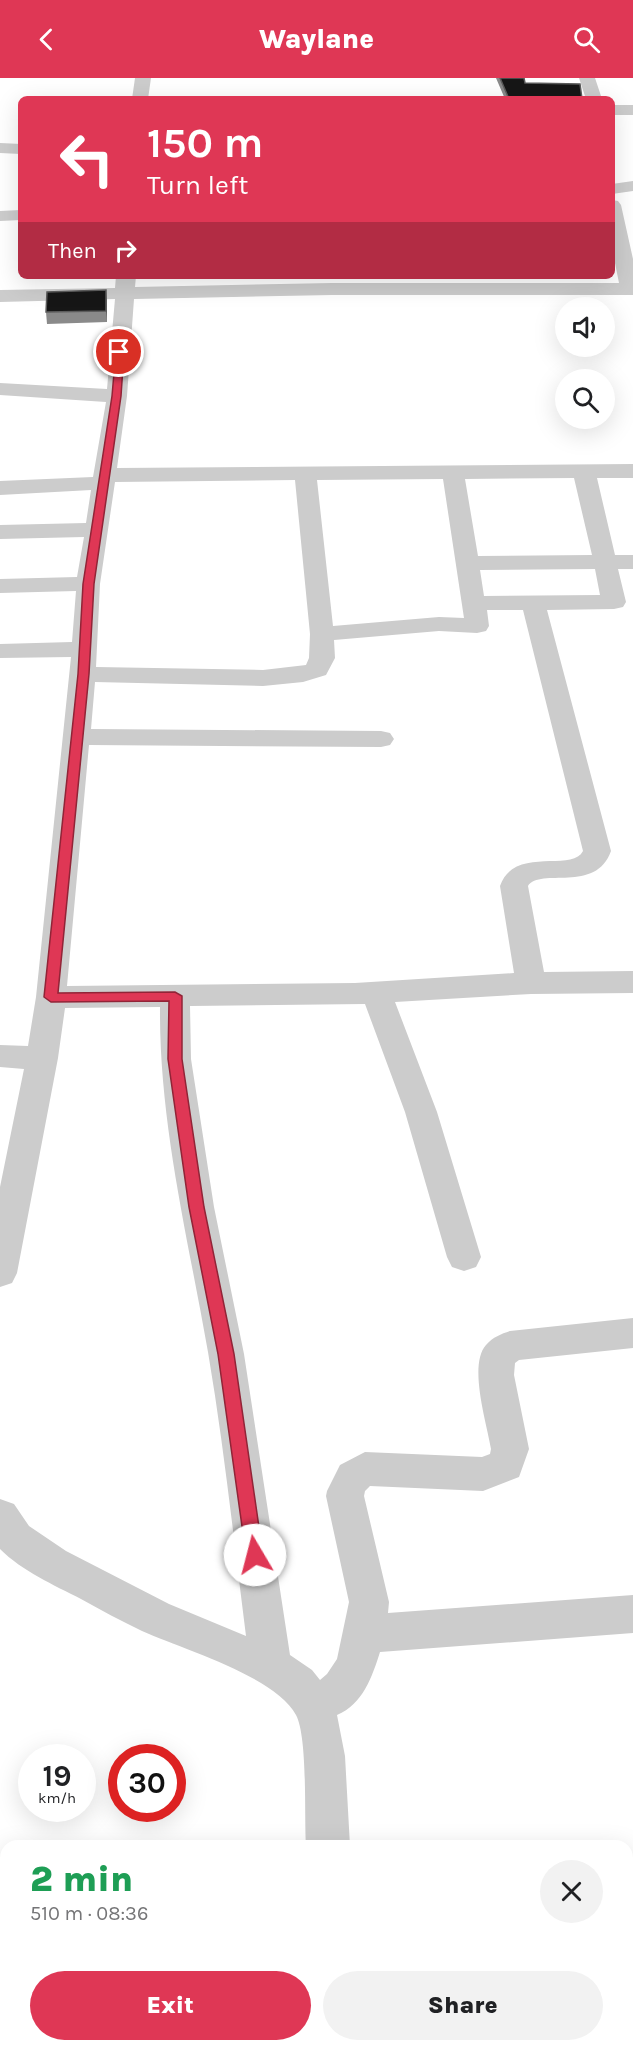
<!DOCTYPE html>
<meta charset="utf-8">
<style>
body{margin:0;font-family:Karla,sans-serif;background:#f2f2f2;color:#202124;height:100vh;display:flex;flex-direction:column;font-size:22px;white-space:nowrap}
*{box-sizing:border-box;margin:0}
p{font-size:20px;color:#757577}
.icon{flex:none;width:33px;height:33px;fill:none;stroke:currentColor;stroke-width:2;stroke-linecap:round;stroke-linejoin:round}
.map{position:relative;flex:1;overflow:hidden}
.side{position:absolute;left:0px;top:1762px;width:633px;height:212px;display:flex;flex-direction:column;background:#fff;border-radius:18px 18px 0 0;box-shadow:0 6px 24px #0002}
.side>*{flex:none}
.banner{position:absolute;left:18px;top:18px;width:597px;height:183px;border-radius:9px;box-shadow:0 6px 24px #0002;background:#df3755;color:#fff;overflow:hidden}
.fabs{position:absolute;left:555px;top:219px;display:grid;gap:12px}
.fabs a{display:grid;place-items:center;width:60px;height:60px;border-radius:50%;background:#fff;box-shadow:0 6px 24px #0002;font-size:30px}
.speed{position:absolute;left:18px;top:1666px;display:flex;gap:12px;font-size:30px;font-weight:700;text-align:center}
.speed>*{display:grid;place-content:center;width:78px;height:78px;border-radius:50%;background:#fff;box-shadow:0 6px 24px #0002;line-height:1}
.speed small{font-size:15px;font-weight:400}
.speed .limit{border:9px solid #d22;background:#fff;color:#111}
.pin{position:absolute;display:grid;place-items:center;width:51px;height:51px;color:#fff;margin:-26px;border:3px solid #fff;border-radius:50%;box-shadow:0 2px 6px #0007}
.me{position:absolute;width:66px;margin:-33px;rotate:352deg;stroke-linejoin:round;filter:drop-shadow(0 0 4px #0008)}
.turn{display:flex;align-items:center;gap:21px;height:126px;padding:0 30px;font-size:27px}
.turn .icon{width:78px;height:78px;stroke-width:2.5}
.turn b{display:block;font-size:42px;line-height:51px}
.then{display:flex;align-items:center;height:57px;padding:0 30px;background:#0003;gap:12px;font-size:22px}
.round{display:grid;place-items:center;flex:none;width:63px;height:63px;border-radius:32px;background:#f2f2f2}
.overview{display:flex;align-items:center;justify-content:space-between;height:102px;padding:0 30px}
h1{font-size:36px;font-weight:800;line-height:45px;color:#1e9e55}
.action{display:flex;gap:12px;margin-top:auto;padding:12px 30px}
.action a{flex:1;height:69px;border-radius:36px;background:#df3755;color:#fff;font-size:24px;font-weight:800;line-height:69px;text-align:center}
.action a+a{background:#f2f2f2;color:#202124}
header{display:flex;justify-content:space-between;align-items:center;height:78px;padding:0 30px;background:#df3755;color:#fff;font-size:27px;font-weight:800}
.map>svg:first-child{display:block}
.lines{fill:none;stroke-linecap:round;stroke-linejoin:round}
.minor{fill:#ccc;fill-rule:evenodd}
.wall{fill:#8a8a8a}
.shaded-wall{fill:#5c5c5c}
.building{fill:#161616;stroke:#5c5c5c;stroke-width:1.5}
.route{fill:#df3755;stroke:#912437;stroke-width:1.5}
</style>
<header><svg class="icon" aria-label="back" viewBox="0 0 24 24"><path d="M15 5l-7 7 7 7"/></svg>Waylane<svg class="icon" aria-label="search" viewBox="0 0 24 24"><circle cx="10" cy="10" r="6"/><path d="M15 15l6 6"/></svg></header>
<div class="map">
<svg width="633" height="1973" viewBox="0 0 633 1973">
<rect width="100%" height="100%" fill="#fff"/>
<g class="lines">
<g class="minor">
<polygon points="135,0 151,0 148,21 132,21"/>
<polygon points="579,0 595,0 602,21 586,21"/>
<rect x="612" y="27" width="21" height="10"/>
<polygon points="0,65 21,66 21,76 0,75"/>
<polygon points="633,103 633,113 612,116 612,106"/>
<path d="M612 122 618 123 621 127 633 181V217H332L134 221 127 318 117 390 633 386V400H597L615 477H633V491H618L626 524 623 529 614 531 547 532 611 773C596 816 540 789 528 808L544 894 633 893V915L531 916 395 924 437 1034 481 1179 476 1189 464 1193 452 1189 447 1179 405 1034 365 926 190 928 191 981 214 1129 244 1276 290 1577 312 1592 320 1602 327 1596 337 1581 349 1524 326 1418 327 1413 340 1387 365 1374 482 1379 490 1376 491 1371C487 1346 468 1287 486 1267 493 1259 501 1256 510 1253L633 1240V1270L519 1282 515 1285 514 1297 529 1371 519 1399 483 1413 370 1408 365 1413 364 1418 389 1524 388 1535 633 1517V1555L380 1574C372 1599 363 1626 337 1637L345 1678 350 1768H306C304 1739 308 1660 296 1637 275 1598 182 1571 142 1553 121 1543 101 1532 81 1521 54 1507 22 1493 0 1471V1421L14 1426 29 1448 66 1473 169 1526 246 1558C234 1464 224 1368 208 1274 188 1160 159 1045 160 929L65 930 58 980 17 1195 12 1205 0 1209V1109L24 991 0 989V967L28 968 36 919 71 579 0 580V566L72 564 76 513 0 515V501L77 499 84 459 0 461V447L86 445 91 412 0 417V403L93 399 106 324 0 317V305L107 311 115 221 0 224V212L115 210 116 198H136L135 209 332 205H619L612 170ZM574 400 592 477 478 478 465 401ZM443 401 464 540 439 539 333 548 317 402ZM295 402 310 556 309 580 306 587 263 592 96 589 100 506 115 404ZM595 491 600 517 484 518 480 492ZM487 532H523L583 773C572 795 514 767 500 808L514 895 355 905 67 908 89 667 381 669 390 667 394 661 390 655 381 653 91 651 95 604 263 608 303 604 326 597 335 580 334 562 439 553 477 555 486 553 489 548Z"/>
<polygon points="21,132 21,142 0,143 0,133"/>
<polygon points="633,1830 633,1876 627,1877 627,1831"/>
<polygon points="463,1968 509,1968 511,1973 463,1973"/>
</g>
</g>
<g class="wall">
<polygon points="496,0 524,0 525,5 582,21 505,21"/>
<polygon points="106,212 107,244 47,246 46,234"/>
</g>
<polygon class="shaded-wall" points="106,212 107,223 107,244 106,233"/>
<g class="building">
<polygon points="500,0 524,0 525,5 580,6 582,21 509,21"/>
<polygon points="106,212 106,233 46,234 47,214"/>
</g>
<polygon class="route" points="116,272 124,274 121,318 94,506 89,596 58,915 175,914 182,918 182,981 204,1129 234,1276 263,1477 261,1482 255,1484 249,1482 246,1477 218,1276 189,1129 168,981 169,923 51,924 44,919 78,596 83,506 112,318"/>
</svg>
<div class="fabs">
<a><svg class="icon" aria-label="sound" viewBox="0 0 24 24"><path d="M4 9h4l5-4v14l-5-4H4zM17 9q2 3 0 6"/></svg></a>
<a><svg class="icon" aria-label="search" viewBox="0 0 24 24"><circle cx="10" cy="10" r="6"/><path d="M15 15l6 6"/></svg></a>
</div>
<div class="speed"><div>19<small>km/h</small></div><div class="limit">30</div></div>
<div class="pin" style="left:119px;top:274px;background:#d93025"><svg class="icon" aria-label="arrive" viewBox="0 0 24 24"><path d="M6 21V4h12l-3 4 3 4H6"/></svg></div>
<svg class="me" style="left:255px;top:1477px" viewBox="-20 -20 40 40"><circle r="19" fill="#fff"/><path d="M0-13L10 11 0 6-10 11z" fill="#df3755"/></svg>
<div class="banner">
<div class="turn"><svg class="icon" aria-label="left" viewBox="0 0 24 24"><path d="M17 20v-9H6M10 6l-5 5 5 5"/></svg><div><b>150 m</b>Turn left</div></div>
<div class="then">Then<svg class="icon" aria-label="right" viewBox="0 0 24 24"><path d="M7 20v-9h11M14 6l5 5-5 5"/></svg></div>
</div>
<section class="side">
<div class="overview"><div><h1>2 min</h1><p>510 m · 08:36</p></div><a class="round"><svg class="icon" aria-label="close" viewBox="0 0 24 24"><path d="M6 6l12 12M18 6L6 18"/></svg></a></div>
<div class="action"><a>Exit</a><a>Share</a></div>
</section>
</div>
